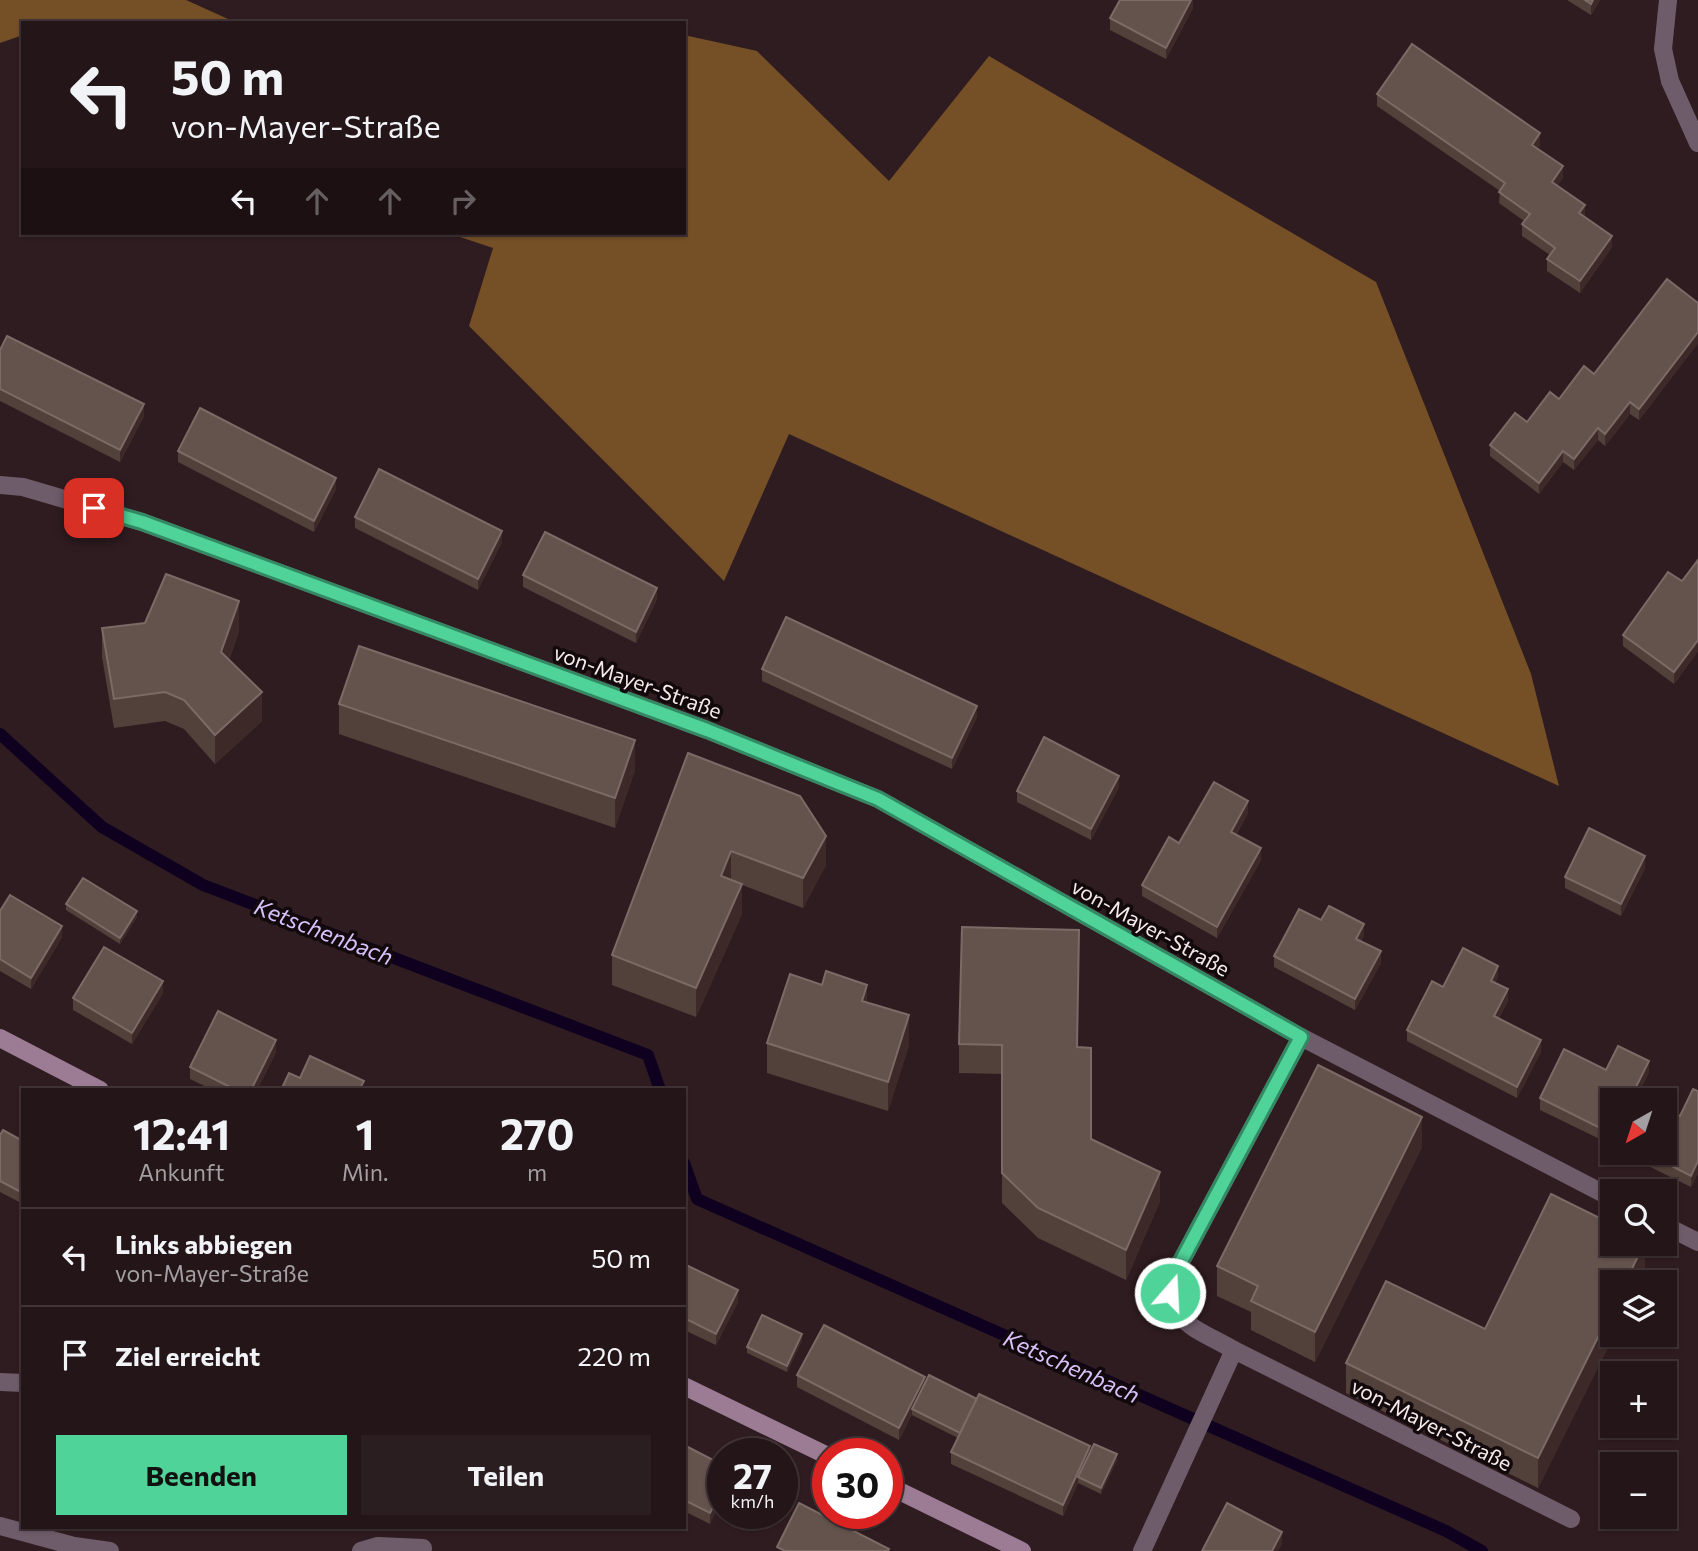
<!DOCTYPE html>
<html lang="de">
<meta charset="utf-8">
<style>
body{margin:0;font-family:Commissioner,sans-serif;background:#2b1e21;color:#f1f3f6;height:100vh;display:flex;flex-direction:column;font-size:26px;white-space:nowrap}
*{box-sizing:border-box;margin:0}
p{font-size:23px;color:#a39fa2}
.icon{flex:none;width:38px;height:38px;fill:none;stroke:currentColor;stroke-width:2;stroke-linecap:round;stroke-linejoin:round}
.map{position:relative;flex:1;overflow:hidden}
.sheet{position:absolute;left:21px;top:1088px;width:665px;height:441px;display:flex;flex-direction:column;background:#231518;border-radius:0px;box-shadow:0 2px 5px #0004,0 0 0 2px #403437}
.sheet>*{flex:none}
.banner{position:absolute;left:21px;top:21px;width:665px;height:214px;border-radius:0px;box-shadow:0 2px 5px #0004,0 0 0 2px #403437;background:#231518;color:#f1f3f6;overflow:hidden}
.needle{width:46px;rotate:219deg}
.tools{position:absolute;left:1600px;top:1088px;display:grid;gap:14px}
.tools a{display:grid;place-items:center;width:77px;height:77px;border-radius:0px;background:#231518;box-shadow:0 2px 5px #0004,0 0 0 2px #403437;font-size:35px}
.speed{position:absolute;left:707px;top:1438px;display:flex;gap:14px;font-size:35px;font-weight:700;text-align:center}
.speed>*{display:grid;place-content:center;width:91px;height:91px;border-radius:50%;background:#231518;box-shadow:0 2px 5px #0004,0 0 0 2px #403437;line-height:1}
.speed small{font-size:18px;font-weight:400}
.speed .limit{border:10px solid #d22;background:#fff;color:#111}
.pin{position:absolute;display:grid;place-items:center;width:60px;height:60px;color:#fff;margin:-30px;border-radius:14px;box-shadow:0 4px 10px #0006}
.me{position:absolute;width:77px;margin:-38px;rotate:19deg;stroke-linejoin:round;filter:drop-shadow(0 0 5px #0008)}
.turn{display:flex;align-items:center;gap:24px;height:147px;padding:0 35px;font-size:32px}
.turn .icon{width:91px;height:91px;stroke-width:2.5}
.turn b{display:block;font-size:49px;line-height:60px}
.lanes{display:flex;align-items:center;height:66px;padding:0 35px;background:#0003;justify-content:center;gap:35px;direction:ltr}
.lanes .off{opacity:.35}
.eta{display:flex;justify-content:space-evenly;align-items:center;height:119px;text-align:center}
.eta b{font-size:42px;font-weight:700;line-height:49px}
.action{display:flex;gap:14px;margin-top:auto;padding:14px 35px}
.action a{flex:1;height:80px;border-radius:0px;background:#4fd398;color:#111;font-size:28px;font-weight:700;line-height:80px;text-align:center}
.action a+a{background:#2b1e21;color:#f1f3f6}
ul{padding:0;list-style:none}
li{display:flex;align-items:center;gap:21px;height:98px;padding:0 35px;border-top:2px solid #403437}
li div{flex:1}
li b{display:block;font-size:26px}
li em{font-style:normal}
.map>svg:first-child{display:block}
.forest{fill:#755027}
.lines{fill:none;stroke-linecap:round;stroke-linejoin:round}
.stream{stroke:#0f0020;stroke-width:12}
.lane{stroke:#6f5c6b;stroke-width:18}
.street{stroke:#6f5c6b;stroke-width:18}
.secondary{stroke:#9b7c94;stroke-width:18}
.wall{fill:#52403a}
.shaded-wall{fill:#3d2a28}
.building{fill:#64524d;stroke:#7b6a66;stroke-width:2}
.route-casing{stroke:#338963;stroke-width:18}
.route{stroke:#4fd398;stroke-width:12}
.labels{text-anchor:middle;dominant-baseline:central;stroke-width:7;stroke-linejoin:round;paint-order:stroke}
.street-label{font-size:21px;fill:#f7eaec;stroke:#11090b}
.water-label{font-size:23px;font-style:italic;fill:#d8c0fa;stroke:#11090b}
</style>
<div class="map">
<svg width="1698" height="1551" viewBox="0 0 1698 1551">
<rect width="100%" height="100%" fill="#2f1c20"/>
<g class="forest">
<polygon points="0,0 186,0 237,23 23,23 23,35 0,43"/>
<polygon points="684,35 757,51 889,181 989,56 1376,282 1531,674 1559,786 789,434 724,581 469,326 493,248 448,233 684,233"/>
</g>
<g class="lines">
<g class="stream">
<polyline points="0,734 102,827 203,885 648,1055 660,1090"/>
<polyline points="684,1163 697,1199 1446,1531 1482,1551"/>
</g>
<polyline class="lane" points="361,1551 378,1546 423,1548"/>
<g class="street">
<polyline points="1668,0 1663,49 1670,81 1698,143"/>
<polyline points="0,485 23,487 142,522 707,730 878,799 1301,1037 1612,1198"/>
<path d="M1301 1037 1177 1269C1162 1322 1194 1327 1234 1350L1571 1519"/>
<polyline points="1664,1225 1698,1242"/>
<polyline points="0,1382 23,1383"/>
<polyline points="0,1526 74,1546 110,1551"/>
<polyline points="1142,1551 1234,1350"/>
</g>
<g class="secondary">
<polyline points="0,1038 100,1090"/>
<polyline points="684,1386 828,1456"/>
<polyline points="887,1485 1022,1551"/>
</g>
</g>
<g class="wall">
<polygon points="1193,0 1193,8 1166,59 1110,30 1110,18"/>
<polygon points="1567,0 1600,0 1591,15"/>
<polygon points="1377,94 1540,145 1537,149 1563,178 1557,186 1612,247 1580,293 1547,271 1547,259 1550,255 1522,236 1522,224 1524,221 1499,203 1500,191 1377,106"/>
<polygon points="1698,303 1698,343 1639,420 1630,414 1605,446 1598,440 1574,470 1563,462 1539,494 1490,456 1490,445 1527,422 1594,374"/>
<polygon points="0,350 144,416 120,462 0,401"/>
<polygon points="178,451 336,489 314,532 178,462"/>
<polygon points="355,517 502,542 478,590 355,528"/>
<polygon points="1698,560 1698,651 1674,684 1623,646 1623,635 1682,581"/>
<polygon points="523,575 657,599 636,643 523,587"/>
<polygon points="102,628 239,631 229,660 262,721 215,764 184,729 165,721 114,728 102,657"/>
<polygon points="762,669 977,717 952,769 762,681"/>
<polygon points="339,704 635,770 615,828 339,734"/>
<polygon points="688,753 826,865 803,908 742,885 742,914 696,1017 612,985 612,955"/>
<polygon points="1119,787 1091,840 1017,802 1017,791"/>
<polygon points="1248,813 1236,835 1261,860 1217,938 1142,896 1142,885 1179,843"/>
<polygon points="1645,868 1621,916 1565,888 1565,877"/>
<polygon points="66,904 137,917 120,944 66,910"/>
<polygon points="0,911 62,937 31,989 0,971"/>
<polygon points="1321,920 1364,935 1361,941 1381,963 1355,1010 1274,967 1274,956"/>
<polygon points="1079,960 1077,1047 1091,1139 1160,1201 1126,1280 1038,1238 1002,1203 1002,1074 959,1073 959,1044"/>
<polygon points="1498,977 1495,983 1508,1001 1499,1018 1541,1052 1517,1098 1407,1041 1407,1030 1443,987"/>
<polygon points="163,993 132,1044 73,1010 73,998"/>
<polygon points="867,1002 909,1045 888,1111 767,1073 767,1043"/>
<polygon points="276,1052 257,1090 213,1090 190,1079 190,1067"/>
<polygon points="1606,1070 1649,1072 1635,1101 1612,1101 1612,1145 1540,1110 1540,1098"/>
<polygon points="1698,1091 1698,1173 1691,1187 1632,1158 1632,1153 1664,1153 1680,1116"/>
<polygon points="0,1135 23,1141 23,1204 0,1192"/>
<polygon points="1422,1147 1315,1362 1251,1330 1251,1312 1217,1296 1217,1266"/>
<polygon points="1645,1244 1645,1270 1612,1335 1614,1335 1538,1488 1346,1393 1346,1363 1485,1329"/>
<polygon points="684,1264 738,1302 716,1345 684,1330"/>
<polygon points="802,1340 787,1372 747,1353 747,1347"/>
<polygon points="797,1375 925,1382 977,1399 1090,1452 1117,1460 1101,1494 1078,1483 1063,1516 951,1464 951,1452 958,1438 912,1415 912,1414 899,1440 797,1387"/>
<polygon points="684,1445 723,1465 710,1524 684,1511"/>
</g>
<g class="shaded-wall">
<polygon points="1191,0 1193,0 1193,8 1166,59 1166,48"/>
<polygon points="1593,0 1600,0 1591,15 1591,4"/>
<polygon points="1540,133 1540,145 1532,156 1532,145"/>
<polygon points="1563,166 1563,178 1552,194 1552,182"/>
<polygon points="1585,205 1585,217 1579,225 1579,213"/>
<polygon points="1612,236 1612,247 1580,293 1580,281"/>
<polygon points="1698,332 1698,343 1639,420 1639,409"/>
<polygon points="1630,402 1630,414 1605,446 1605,434"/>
<polygon points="144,404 144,416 120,462 120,450"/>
<polygon points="1598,428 1598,440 1574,470 1574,459"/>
<polygon points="1563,451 1563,462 1539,494 1539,483"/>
<polygon points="336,478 336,489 314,532 314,521"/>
<polygon points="502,531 502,542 478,590 478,579"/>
<polygon points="657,588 657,599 636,643 636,632"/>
<polygon points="239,601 239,631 221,682 221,652"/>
<polygon points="1698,640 1698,651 1674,684 1674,672"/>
<polygon points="262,692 262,721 215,764 215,735"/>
<polygon points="977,706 977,717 952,769 952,758"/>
<polygon points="635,740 635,770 615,828 615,798"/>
<polygon points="1119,776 1119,787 1091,840 1091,829"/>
<polygon points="1248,801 1248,813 1231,843 1231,832"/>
<polygon points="826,836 826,865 803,908 803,878"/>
<polygon points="1261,848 1261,860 1217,938 1217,927"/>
<polygon points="731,851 731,881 721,876"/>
<polygon points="1645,856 1645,868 1621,916 1621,904"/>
<polygon points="742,884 742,914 696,1017 696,988"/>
<polygon points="137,911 137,917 120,944 120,938"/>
<polygon points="1364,924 1364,935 1356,950 1356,939"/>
<polygon points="62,926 62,937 31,989 31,978"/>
<polygon points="1381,951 1381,963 1355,1010 1355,999"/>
<polygon points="1498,966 1498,977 1491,992 1491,981"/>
<polygon points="163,981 163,993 132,1044 132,1033"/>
<polygon points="867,985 867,1015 862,1001"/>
<polygon points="1508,989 1508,1001 1494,1027 1494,1016"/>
<polygon points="909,1015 909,1045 888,1111 888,1082"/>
<polygon points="276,1040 276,1052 257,1090 251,1090"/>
<polygon points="1541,1040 1541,1052 1517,1098 1517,1087"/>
<polygon points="1649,1061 1649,1072 1635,1101 1629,1101"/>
<polygon points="1422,1117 1422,1147 1315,1362 1315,1332"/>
<polygon points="1698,1161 1698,1173 1691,1187 1691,1176"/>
<polygon points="1160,1172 1160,1201 1126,1280 1126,1250"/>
<polygon points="1644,1244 1645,1244 1645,1270 1639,1283 1625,1283"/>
<polygon points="738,1290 738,1302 716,1345 716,1334"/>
<polygon points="1612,1309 1612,1335 1614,1335 1538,1488 1538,1458"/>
<polygon points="802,1334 802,1340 787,1372 787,1366"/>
<polygon points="925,1377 925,1389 912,1409 912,1414 899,1440 899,1428"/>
<polygon points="1090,1446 1090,1458 1078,1477 1078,1483 1063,1516 1063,1505"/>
<polygon points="1117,1454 1117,1460 1101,1494 1101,1488"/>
<polygon points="723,1488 723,1499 710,1524 710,1513"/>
<polygon points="1282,1532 1282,1544 1278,1551 1272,1551"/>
</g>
<g class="building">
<polygon points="1120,0 1191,0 1166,48 1110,18"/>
<polygon points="1585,0 1593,0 1591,4"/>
<polygon points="1412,44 1540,133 1532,145 1563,166 1552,182 1585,205 1579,213 1612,236 1580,281 1547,259 1555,248 1522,224 1530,214 1499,192 1505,183 1377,94"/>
<polygon points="1667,279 1698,303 1698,332 1639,409 1630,402 1605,434 1598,428 1574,459 1563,451 1539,483 1490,445 1515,413 1527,422 1550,392 1559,399 1584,366 1594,374"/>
<polygon points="7,336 144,404 120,450 0,389 0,350"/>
<polygon points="200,408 336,478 314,521 178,451"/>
<polygon points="379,469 502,531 478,579 355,517"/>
<polygon points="545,532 657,588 636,632 523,575"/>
<polygon points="1698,560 1698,640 1674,672 1623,635 1668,572 1682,581"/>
<polygon points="166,574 239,601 221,652 262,692 215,735 184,700 165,692 114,699 102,628 145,623"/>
<polygon points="786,617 977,706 952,758 762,669"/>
<polygon points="359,646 635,740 615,798 339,704"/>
<polygon points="1044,737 1119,776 1091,829 1017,791"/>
<polygon points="688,753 800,796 826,836 803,878 731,851 721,876 742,884 696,988 612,955"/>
<polygon points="1214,782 1248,801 1231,832 1261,848 1217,927 1142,885 1169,837 1179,843"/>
<polygon points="1589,828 1645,856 1621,904 1565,877"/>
<polygon points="83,878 137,911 120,938 66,904"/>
<polygon points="10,895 62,926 31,978 0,959 0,911"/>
<polygon points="1329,906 1364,924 1356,939 1381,951 1355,999 1274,956 1299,909 1321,920"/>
<polygon points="962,927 1079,930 1077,1047 1091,1048 1091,1139 1160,1172 1126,1250 1038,1208 1002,1173 1002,1045 959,1044"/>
<polygon points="104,947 163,981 132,1033 73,998"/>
<polygon points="1463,948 1498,966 1491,981 1508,989 1494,1016 1541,1040 1517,1087 1407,1030 1432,981 1443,987"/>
<polygon points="826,971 867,985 862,1001 909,1015 888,1082 767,1043 790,974 822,985"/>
<polygon points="218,1011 276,1040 251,1090 236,1090 190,1067"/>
<polygon points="1618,1046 1649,1061 1629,1101 1612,1101 1612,1134 1540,1098 1564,1049 1606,1070"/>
<polygon points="310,1056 364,1081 359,1090 281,1090 289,1073 300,1078"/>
<polygon points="1318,1065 1422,1117 1315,1332 1251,1301 1258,1286 1217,1266"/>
<polygon points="1693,1089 1698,1091 1698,1161 1691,1176 1646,1153 1664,1153 1664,1108 1680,1116"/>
<polygon points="3,1130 23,1141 23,1193 0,1181 0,1135"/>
<polygon points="1551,1194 1612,1224 1612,1244 1644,1244 1625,1283 1612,1283 1612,1309 1538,1458 1346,1363 1386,1281 1485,1329"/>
<polygon points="684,1264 738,1290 716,1334 684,1318"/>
<polygon points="762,1315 802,1334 787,1366 747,1347"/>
<polygon points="824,1325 925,1377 899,1428 797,1375"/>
<polygon points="929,1375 977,1399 960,1433 912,1409"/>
<polygon points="979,1394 1090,1446 1063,1505 951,1452"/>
<polygon points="1094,1444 1117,1454 1101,1488 1078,1477"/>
<polygon points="684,1445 723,1465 723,1488 710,1513 684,1500"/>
<polygon points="799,1503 889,1549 888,1551 785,1551 777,1547"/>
<polygon points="1227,1503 1282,1532 1272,1551 1202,1551"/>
</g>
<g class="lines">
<g class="route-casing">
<polyline id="route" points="94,508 142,522 707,730 878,799 1301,1037 1177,1269 1170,1293"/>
</g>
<use href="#route" class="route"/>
</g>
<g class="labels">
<g class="street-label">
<text transform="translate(638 681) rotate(20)">von-Mayer-Straße</text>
<text transform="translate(1151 927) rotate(29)">von-Mayer-Straße</text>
<text transform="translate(1432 1424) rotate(27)">von-Mayer-Straße</text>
</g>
<g class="water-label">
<text transform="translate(324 931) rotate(21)">Ketschenbach</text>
<text transform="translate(1072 1366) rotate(24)">Ketschenbach</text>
</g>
</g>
</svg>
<div class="tools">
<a><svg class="needle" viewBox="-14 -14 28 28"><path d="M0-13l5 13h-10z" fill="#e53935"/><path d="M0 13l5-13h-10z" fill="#a39fa2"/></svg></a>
<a><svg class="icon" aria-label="search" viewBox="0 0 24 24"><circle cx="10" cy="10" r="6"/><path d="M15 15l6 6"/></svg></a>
<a><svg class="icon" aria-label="layers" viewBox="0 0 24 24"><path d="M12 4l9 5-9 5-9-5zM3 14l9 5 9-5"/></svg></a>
<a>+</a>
<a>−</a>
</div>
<div class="speed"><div>27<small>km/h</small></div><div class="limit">30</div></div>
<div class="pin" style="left:94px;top:508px;background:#d93025"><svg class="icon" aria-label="arrive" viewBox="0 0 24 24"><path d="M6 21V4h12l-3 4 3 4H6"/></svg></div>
<svg class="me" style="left:1170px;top:1293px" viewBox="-20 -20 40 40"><circle r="17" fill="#4fd398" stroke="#fff" stroke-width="3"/><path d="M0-11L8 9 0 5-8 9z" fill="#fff"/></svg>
<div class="banner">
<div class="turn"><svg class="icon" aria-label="left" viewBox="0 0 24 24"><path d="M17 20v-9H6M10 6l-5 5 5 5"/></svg><div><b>50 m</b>von-Mayer-Straße</div></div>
<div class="lanes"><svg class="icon" aria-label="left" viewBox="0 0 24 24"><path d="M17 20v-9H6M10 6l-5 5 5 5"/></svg><svg class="icon off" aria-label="ahead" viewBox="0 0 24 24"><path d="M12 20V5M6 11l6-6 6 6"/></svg><svg class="icon off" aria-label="ahead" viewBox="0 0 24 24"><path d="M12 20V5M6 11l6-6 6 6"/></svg><svg class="icon off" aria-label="right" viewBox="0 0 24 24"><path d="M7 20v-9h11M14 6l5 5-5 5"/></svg></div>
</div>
<section class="sheet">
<div class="eta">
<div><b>12:41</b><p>Ankunft</p></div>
<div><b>1</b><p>Min.</p></div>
<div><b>270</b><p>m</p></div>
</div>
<ul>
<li><svg class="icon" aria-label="left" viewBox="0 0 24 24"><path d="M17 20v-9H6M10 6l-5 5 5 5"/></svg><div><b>Links abbiegen</b><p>von-Mayer-Straße</p></div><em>50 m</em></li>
<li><svg class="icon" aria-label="arrive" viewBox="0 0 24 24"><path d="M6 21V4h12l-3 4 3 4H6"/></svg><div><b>Ziel erreicht</b></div><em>220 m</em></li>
</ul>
<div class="action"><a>Beenden</a><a>Teilen</a></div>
</section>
</div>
